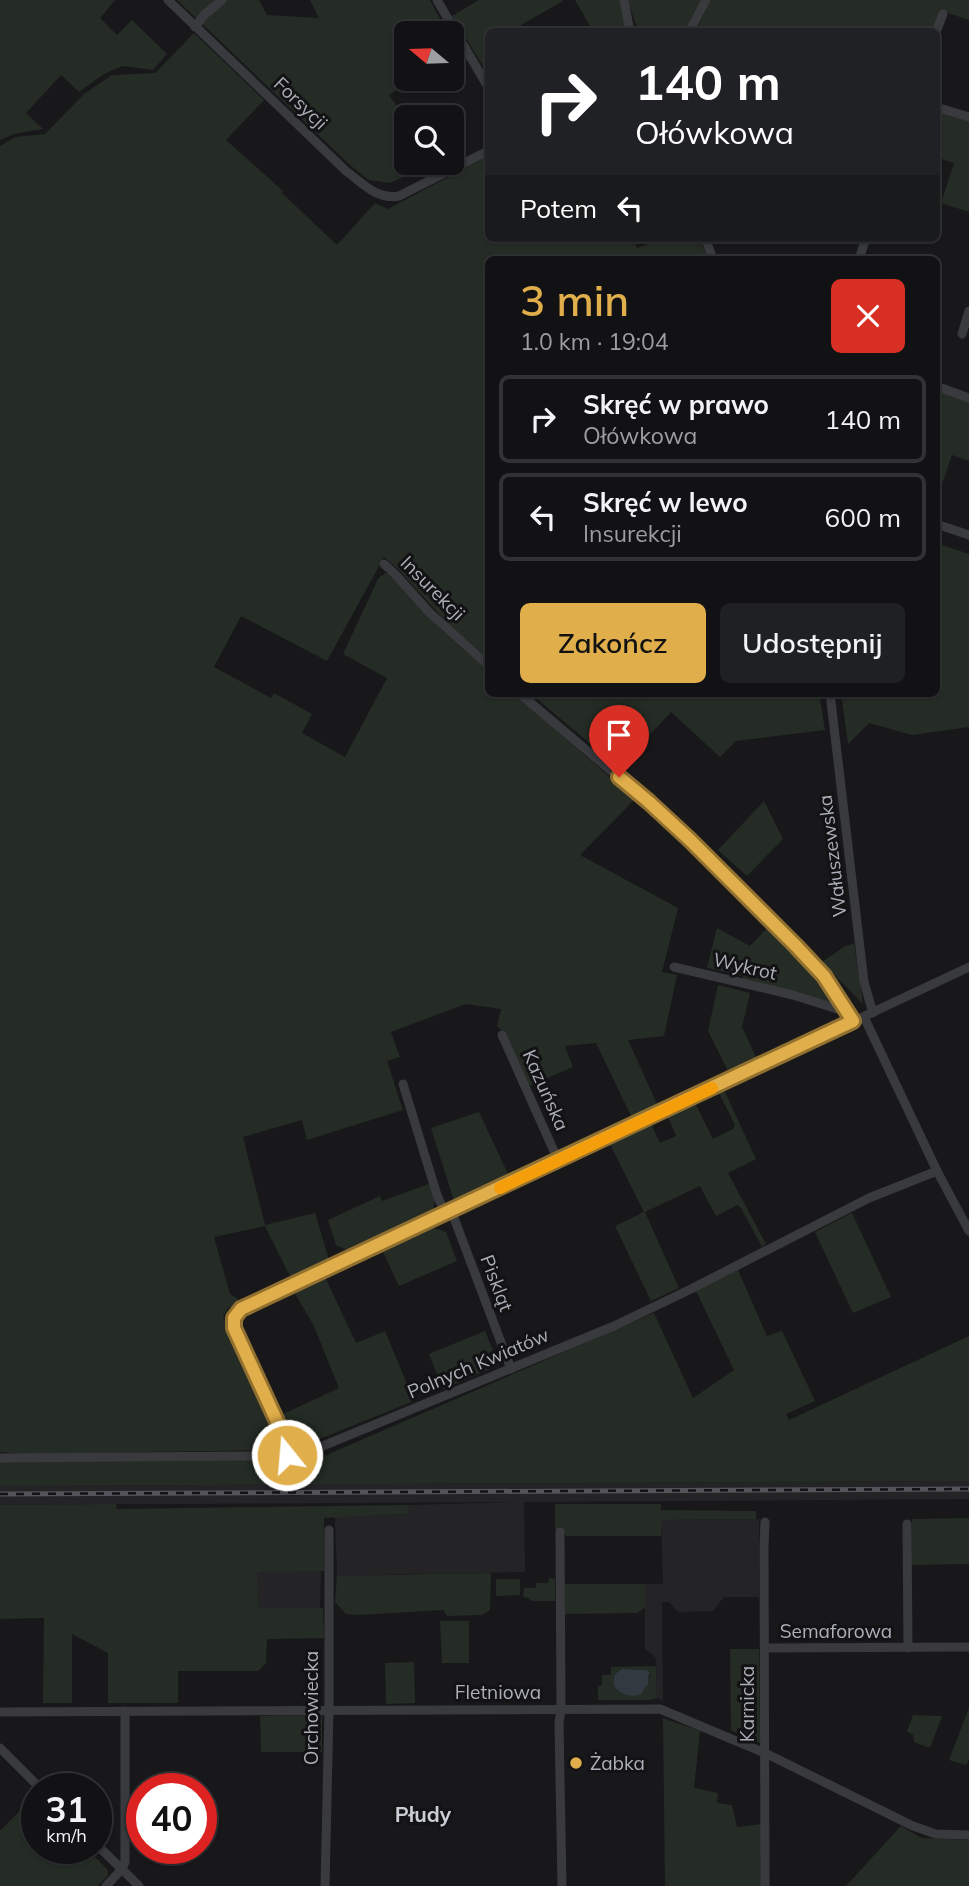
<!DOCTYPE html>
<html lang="pl">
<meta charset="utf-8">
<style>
body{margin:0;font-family:Mulish,sans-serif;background:#1f2022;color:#f1f3f6;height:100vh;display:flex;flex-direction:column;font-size:26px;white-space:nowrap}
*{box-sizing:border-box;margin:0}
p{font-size:23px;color:#9c9ea0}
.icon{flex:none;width:38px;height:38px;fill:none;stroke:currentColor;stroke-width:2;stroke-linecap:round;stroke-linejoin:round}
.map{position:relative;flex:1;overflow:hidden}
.panel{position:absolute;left:485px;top:256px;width:455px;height:441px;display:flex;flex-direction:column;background:#121214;border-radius:10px;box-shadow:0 2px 5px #0004,0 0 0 2px #313234}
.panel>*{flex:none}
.guide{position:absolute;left:485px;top:28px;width:455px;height:214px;border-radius:10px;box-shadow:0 2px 5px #0004,0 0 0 2px #313234;background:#202124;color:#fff;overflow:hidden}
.needle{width:46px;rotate:289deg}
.buttons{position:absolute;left:394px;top:21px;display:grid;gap:14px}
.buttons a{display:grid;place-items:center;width:70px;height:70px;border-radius:10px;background:#121214;box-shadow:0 2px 5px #0004,0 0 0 2px #313234;font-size:35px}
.speed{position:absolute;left:21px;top:1773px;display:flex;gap:14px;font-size:35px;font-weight:700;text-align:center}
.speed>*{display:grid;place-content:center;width:91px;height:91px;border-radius:50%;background:#121214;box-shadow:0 2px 5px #0004,0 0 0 2px #313234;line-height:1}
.speed small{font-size:18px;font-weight:400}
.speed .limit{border:10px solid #d22;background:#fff;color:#111}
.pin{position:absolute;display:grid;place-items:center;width:60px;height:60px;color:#fff;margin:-72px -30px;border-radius:50% 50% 50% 0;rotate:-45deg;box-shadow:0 0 7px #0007}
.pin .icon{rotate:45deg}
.me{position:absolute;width:77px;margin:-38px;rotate:343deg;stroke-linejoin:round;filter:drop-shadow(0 0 5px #0008)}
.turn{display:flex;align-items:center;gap:24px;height:147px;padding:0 35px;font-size:32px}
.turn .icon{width:91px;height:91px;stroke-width:2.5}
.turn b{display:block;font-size:49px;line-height:60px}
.then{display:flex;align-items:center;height:66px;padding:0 35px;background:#0003;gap:14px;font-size:26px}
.round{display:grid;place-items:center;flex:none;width:74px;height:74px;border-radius:10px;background:#1f2022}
.head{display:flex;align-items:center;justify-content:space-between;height:119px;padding:0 35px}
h1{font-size:42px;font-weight:600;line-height:52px;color:#e0ae4a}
.primary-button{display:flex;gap:14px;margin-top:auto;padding:14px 35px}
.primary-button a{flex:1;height:80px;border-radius:10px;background:#e0ae4a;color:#111;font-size:28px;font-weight:600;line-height:80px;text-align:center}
.primary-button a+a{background:#1f2022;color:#f1f3f6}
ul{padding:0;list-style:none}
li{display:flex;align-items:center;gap:21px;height:88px;margin:0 14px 10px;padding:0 21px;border:4px solid #313234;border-radius:10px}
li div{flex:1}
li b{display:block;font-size:26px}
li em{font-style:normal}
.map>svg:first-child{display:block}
.built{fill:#242427}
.green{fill:#242c25;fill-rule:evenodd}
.water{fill:#323a41}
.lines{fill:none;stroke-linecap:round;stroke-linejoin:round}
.minor{stroke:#393a3e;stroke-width:9}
.rail-casing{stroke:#535459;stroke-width:5}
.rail{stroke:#131315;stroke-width:2.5;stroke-dasharray:8;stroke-linecap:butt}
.route-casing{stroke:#927130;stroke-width:18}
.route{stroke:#e0ae4a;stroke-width:12}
.slow{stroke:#f59e0b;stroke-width:12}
.poi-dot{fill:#e0ae4a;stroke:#131315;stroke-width:2.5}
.labels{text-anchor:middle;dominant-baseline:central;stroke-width:6;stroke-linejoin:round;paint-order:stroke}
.street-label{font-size:19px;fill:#acafb8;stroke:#131315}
.poi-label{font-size:19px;fill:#acafb8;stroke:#131315;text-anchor:start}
.neighbourhood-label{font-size:21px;font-weight:bold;fill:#ccced5;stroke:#131315}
</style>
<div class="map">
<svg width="969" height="1886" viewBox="0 0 969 1886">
<rect width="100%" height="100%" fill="#18181a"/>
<g class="built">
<polygon points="969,1481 969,1499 524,1502 525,1572 476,1573 337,1576 335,1517 408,1514 409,1505 519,1502 0,1505 0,1486"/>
<polygon points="759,1519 759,1597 724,1597 713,1611 678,1612 669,1602 662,1602 663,1701 657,1698 656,1658 645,1649 645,1584 663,1584 661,1520"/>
<polygon points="256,1571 321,1571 320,1608 258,1608"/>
</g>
<g class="green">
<polygon points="0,0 115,0 100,18 117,35 132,20 167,54 153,70 122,66 104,74 79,92 61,75 26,113 43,129 14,134 0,140"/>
<polygon points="177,0 259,0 267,15 319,18 310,0 430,0 442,22 423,33 406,33 406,44 400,48 406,59 406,79 414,79 389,95 406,119 406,163 432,164 390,183 369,180 351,166"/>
<polygon points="479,0 562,0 563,1 521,25 524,31 488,32 488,74 452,16"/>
<polygon points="575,0 621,0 627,31 593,31"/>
<polygon points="628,0 703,0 686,32 638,31"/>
<polygon points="711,0 969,0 969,20 942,11 935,30 931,29 930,31 851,32 844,29 842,32 695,32"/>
<polygon points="194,33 264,100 226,140 283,191 282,193 337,245 375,203 388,209 488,156 488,238 632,238 637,248 665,238 699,238 708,259 488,259 488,658 450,626 398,569 384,557 327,661 241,616 214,667 271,698 274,693 312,714 302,733 345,757 387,678 343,654 378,579 385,573 391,574 441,629 488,671 488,693 514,693 635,799 580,855 678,908 662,972 677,975 664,1036 628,1040 658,1106 632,1118 596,1043 565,1046 573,1067 529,1086 506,1036 497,1026 501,1009 466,1004 391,1032 400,1057 387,1061 403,1110 307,1140 302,1120 243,1137 265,1225 315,1213 329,1260 291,1278 265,1226 214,1237 230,1294 243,1302 228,1308 223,1317 280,1442 278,1450 23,1454 0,1452 0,146 15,137 45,134 84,94 112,75 155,73"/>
<polygon points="936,111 969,121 969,212 941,203 954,163 936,157"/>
<polygon points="936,390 969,401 969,461 952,455 936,502"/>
<polygon points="936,543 969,554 969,727 912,735 869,723 848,744 841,693 936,693"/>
<polygon points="530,693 819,693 825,730 736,741 720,757 671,712 619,768"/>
<polygon points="764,801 783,839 747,876 718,850"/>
<polygon points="769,926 835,1004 742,982 743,976 707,968 717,928 750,946"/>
<polygon points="854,943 863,1004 822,962 844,947"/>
<polygon points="718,985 750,993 742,1027 757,1059 729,1073 708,1031"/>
<polygon points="724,1090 756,1159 728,1173 766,1244 762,1247 741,1208 737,1205 716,1216 700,1186 645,1212 679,1288 651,1301 615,1226 644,1212 610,1144 651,1124 660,1143 676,1136 668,1117 695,1103 713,1139 733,1129 735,1125 719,1093"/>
<polygon points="479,1112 509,1176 454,1201 431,1128"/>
<polygon points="429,1184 435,1202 432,1213 349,1251 336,1245 328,1220 380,1196 382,1201"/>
<polygon points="852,1213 891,1297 853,1313 815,1232"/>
<polygon points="433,1228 446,1232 457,1261 399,1286 382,1250"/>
<polygon points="738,1270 767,1336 782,1331 815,1401 786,1414 789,1420 969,1336 969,1481 0,1486 0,1461 281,1460 312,1452 315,1460 654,1313 693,1398 734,1370 696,1291"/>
<path d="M325 1277 356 1343 385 1331 414 1401 317 1440 301 1444C290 1437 287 1426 281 1415L339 1388 313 1324 294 1292Z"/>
<polygon points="485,1331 499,1365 443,1389 429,1354"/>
<polygon points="116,1504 117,1509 409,1505 408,1514 324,1518 324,1571 257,1572 258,1608 323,1608 324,1638 267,1639 266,1663 258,1671 178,1671 178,1703 108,1703 108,1653 72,1634 72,1703 43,1703 44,1618 0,1619 0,1505"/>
<polygon points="555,1504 661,1504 661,1510 756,1511 756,1519 662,1520 661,1536 566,1536 561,1529 555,1529"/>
<polygon points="969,1518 969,1564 911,1565 912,1519"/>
<polygon points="491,1573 490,1610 482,1615 447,1616 443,1610 359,1615 346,1614 335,1602 337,1576"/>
<polygon points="549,1578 555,1579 555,1601 532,1601 528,1598 523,1597 524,1588 536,1588 536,1583 548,1583"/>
<polygon points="496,1579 520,1579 520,1595 496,1596"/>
<polygon points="565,1584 645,1584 645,1608 637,1613 565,1614"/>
<polygon points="440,1621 469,1621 469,1663 442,1663"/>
<polygon points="730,1649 759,1649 760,1743 731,1730"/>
<polygon points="414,1662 415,1703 386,1704 385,1663"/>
<path d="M656 1666 657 1698 650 1700H598V1686L602 1685V1675H611V1667ZM622 1669 646 1670 650 1676 644 1691 616 1672Z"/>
<polygon points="969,1708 969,1759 966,1765 949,1760"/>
<polygon points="322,1715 322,1752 261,1752 260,1716"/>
<polygon points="913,1715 942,1716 930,1748 914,1742 913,1735 907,1731"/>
<polygon points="663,1718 700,1731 694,1788 718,1793 717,1803 732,1805 737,1827 761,1824 761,1886 665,1886"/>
<polygon points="37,1793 37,1848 86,1848 107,1869 108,1875 98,1886 0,1886 0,1831"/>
<polygon points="901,1826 922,1838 969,1840 969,1886 846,1886"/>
</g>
<path class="water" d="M622 1669 646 1670 649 1672 648 1684 641 1694C630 1698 622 1695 614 1686 613 1678 614 1673 622 1669Z"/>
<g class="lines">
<g class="minor">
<path d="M168 0 346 171C362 183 377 200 399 196L488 151"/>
<polyline points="437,0 488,87"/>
<polyline points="624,0 630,32"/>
<polyline points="195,27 204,15 222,0"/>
<polyline points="689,32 706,0"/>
<polyline points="936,32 943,14"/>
<polyline points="936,107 969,117"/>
<polyline points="705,238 713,259"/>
<polyline points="859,259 866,238"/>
<polyline points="962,334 969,311"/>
<polyline points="936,386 969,398"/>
<polyline points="936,524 969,535"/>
<polyline points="384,564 395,574 430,613 488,665"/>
<polyline points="519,693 648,802 723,872 824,976 853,1021"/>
<polyline points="830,693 864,982 873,1013"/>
<polyline points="674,967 793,995 847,1012"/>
<polyline points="864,1017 937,1171 969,1231"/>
<polyline points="502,1035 558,1160"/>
<polyline points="403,1084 437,1195 445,1213"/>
<polyline points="451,1210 511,1369"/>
<polyline points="287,1455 286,1441 234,1328 234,1318 241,1309 969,967"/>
<polyline points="0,1458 246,1456 287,1455 313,1450 614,1326 689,1290 869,1198 937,1171"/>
<polyline points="907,1524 908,1648"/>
<polyline points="560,1532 561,1709 559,1723 562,1886"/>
<polyline points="765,1648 969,1647"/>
<polyline points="0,1712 660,1709 765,1753 913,1826 936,1834 969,1835"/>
<polyline points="0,1748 40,1788"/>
<polyline points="96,1844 139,1886"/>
<polyline points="106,1886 122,1869 125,1862 125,1711"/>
<polyline points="325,1886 329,1710 329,1530"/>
<polyline points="765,1886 764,1546 765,1522"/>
</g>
<g class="rail-casing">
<polyline id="rail" points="0,1494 969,1489"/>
</g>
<use href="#rail" class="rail"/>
</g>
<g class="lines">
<g class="route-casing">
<polyline id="route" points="287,1455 286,1441 234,1328 234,1318 241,1309 853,1021 824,976 796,946 690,840 649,802 619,777"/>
</g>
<use href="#route" class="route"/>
<polyline class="slow" points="500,1188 712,1088"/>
</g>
<circle class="poi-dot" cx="576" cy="1763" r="7"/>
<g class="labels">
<g class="street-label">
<text transform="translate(301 103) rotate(44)">Forsycji</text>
<text transform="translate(433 588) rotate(45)">Insurekcji</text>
<text transform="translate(832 856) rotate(-97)">Wałuszewska</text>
<text transform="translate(745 966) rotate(13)">Wykrot</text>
<text transform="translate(546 1090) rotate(66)">Kazuńska</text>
<text transform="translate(497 1283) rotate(69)">Piskląt</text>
<text transform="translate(478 1363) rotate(-23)">Polnych Kwiatów</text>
<text x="836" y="1631">Semaforowa</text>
<text x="498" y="1692">Fletniowa</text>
<text transform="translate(747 1704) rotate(-90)">Karnicka</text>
<text transform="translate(311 1708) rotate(-90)">Orchowiecka</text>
</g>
<g class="poi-label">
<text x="590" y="1763">Żabka</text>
</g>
<g class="neighbourhood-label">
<text x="423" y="1814">Płudy</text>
</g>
</g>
</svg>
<div class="buttons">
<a><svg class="needle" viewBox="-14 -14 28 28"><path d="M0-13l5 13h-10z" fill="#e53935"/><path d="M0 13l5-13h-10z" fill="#9c9ea0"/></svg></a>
<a><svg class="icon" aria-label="search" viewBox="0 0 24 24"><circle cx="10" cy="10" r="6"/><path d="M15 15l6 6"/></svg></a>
</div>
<div class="speed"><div>31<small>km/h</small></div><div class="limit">40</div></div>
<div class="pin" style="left:619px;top:777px;background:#d93025"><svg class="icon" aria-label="arrive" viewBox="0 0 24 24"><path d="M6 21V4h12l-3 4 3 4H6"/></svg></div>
<svg class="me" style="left:287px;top:1455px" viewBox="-20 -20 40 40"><circle r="17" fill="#e0ae4a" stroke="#fff" stroke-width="3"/><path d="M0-11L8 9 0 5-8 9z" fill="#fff"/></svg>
<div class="guide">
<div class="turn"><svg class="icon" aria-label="right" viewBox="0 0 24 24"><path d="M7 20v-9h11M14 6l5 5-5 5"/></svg><div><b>140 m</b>Ołówkowa</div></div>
<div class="then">Potem<svg class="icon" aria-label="left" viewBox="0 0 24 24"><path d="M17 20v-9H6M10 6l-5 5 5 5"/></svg></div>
</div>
<section class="panel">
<div class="head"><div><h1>3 min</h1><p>1.0 km · 19:04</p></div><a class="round" style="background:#d93025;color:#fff"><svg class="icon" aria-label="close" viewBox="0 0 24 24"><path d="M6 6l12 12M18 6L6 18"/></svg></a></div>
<ul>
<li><svg class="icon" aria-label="right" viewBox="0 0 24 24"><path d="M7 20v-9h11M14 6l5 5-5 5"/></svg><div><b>Skręć w prawo</b><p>Ołówkowa</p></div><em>140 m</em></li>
<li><svg class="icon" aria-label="left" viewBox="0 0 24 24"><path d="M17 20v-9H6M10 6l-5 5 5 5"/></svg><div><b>Skręć w lewo</b><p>Insurekcji</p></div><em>600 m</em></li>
</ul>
<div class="primary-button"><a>Zakończ</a><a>Udostępnij</a></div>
</section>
</div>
